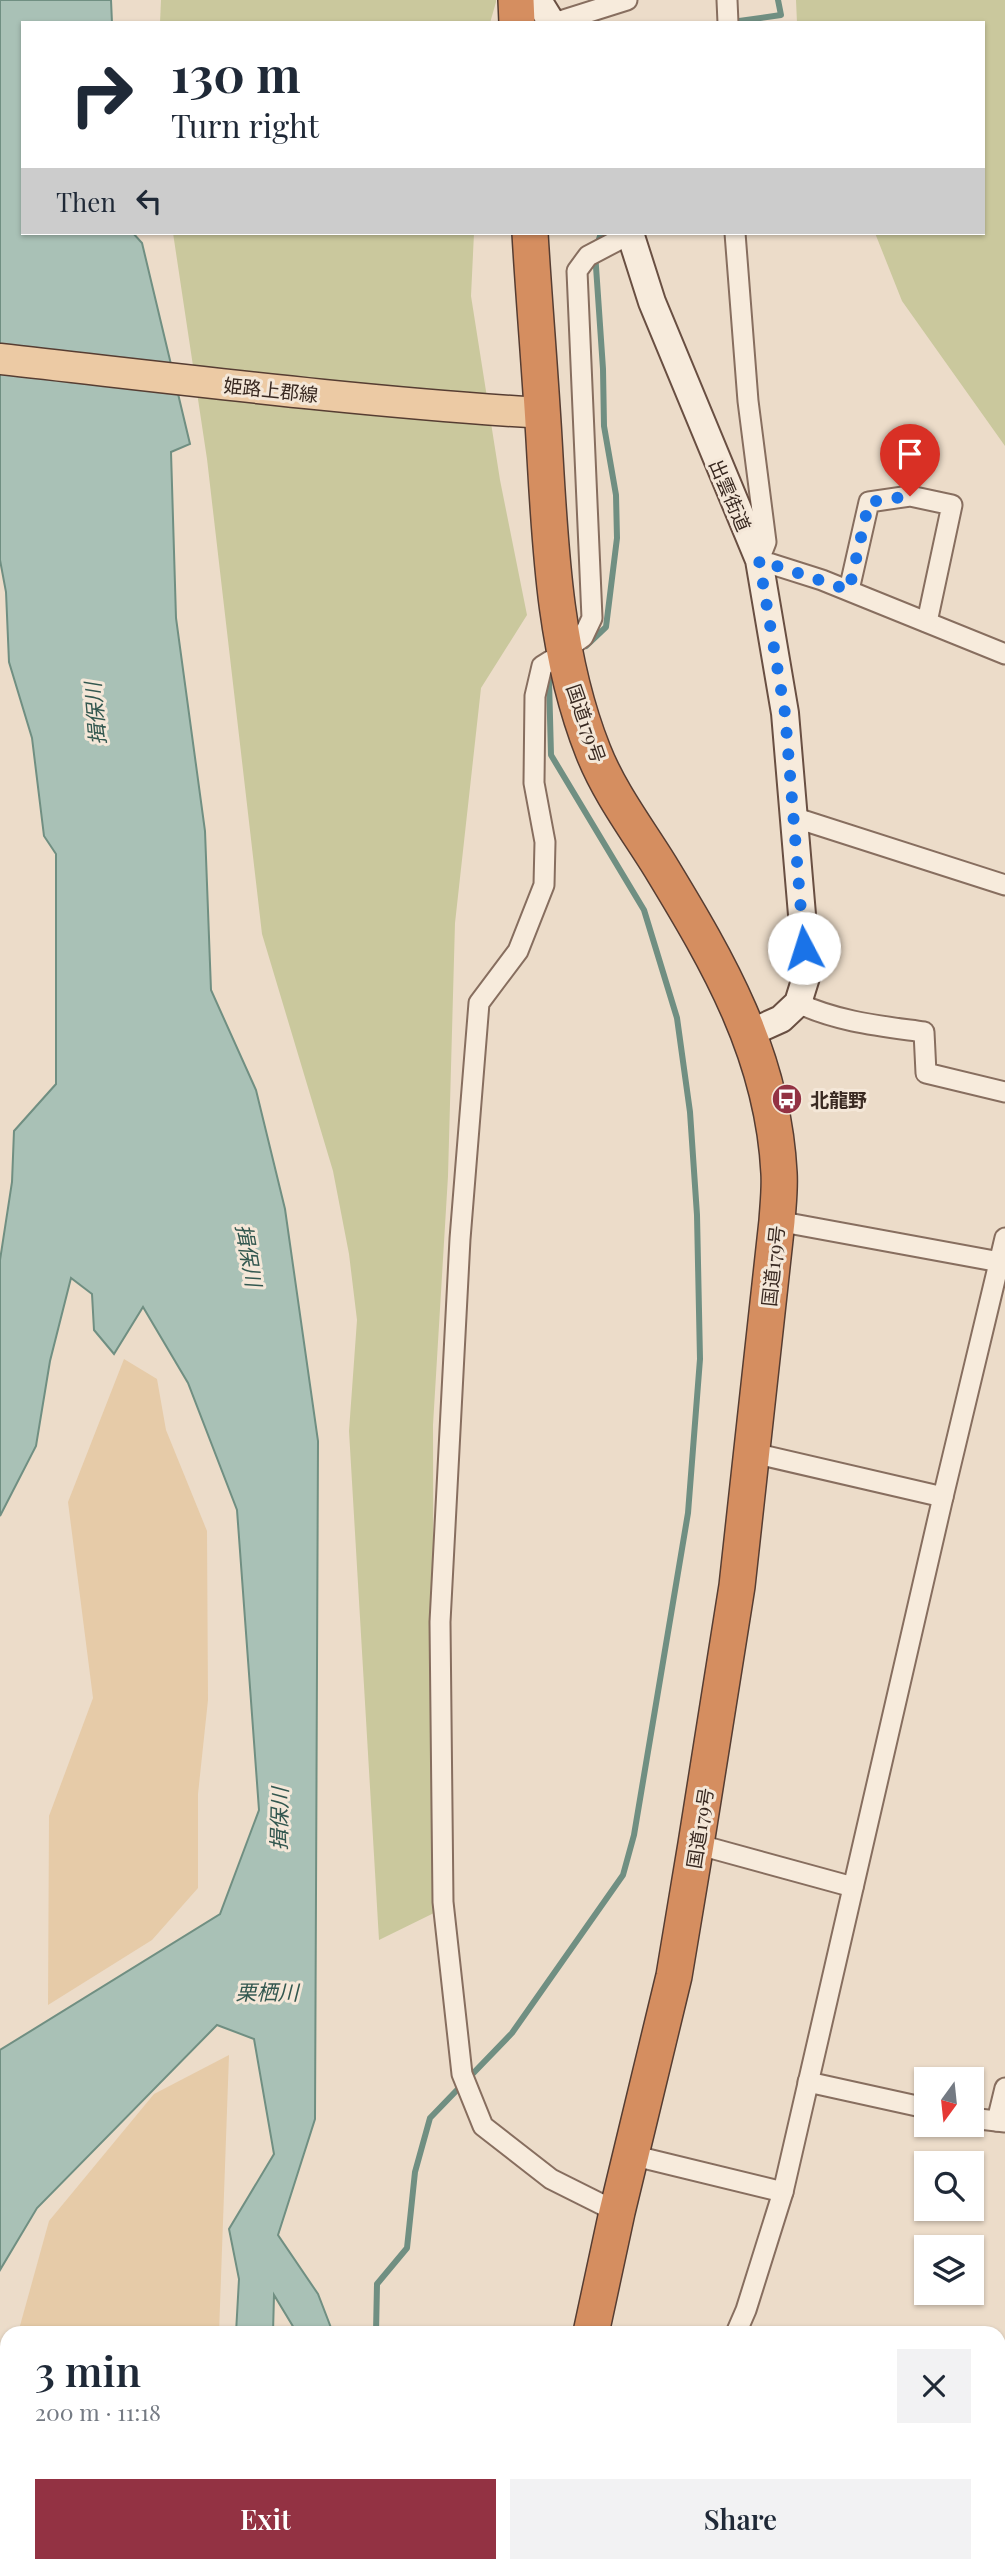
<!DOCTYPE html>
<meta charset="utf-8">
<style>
body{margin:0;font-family:"Playfair Display","Noto Sans JP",serif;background:#f2f2f3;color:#1f2937;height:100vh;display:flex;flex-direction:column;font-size:26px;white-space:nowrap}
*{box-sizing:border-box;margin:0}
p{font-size:23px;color:#747a83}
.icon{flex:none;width:38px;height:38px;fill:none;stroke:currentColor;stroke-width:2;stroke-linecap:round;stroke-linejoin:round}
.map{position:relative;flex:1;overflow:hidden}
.sheet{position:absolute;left:0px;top:2326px;width:1006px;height:247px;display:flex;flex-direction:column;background:#fff;border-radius:21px 21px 0 0;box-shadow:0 2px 5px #0004}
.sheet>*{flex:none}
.guide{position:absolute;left:21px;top:21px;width:964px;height:214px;border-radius:0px;box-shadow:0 2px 5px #0004;background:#fff;color:#1f2937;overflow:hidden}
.needle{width:46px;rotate:195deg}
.controls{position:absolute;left:914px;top:2067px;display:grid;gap:14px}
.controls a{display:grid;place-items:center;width:70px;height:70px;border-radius:0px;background:#fff;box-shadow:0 2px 5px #0004;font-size:35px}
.pin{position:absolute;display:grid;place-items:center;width:60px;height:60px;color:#fff;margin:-72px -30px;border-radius:50% 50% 50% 0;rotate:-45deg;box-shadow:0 0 7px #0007}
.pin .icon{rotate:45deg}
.me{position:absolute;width:77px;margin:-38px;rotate:355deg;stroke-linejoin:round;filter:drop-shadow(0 0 5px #0008)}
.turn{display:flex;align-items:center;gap:24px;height:147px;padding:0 35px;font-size:32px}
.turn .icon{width:91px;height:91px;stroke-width:2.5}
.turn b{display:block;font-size:49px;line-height:60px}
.then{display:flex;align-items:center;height:66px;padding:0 35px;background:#0003;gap:14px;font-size:26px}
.round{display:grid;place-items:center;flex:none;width:74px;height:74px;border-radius:0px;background:#f2f2f3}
.headline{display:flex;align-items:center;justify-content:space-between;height:119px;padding:0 35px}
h1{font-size:42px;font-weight:600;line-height:52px}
.action{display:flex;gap:14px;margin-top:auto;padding:14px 35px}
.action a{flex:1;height:80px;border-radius:0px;background:#933243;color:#fff;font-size:28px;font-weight:600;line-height:80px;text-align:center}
.action a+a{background:#f2f2f3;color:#1f2937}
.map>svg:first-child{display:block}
.green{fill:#cac89d}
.sand{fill:#e6cba8}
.water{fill:#a9c1b6;stroke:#708f82;stroke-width:2}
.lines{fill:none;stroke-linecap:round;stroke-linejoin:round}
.stream{stroke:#708f82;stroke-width:6}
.street-casing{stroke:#876e5f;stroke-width:23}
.secondary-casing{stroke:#694f42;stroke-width:30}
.primary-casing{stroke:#563d32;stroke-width:33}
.highway-casing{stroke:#563d32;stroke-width:38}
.street{stroke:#f7ebdc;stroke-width:19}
.secondary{stroke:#f7ebdc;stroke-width:26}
.primary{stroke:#eccaa4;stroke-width:30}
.highway{stroke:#d58e60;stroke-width:35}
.route{stroke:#1a73e8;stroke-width:12;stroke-dasharray:0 21.6}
.labels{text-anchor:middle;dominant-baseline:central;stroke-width:6;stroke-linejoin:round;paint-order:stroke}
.street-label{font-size:19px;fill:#392921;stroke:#f4e7d8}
.poi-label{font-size:19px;font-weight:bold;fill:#392921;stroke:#f4e7d8;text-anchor:start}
.water-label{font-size:21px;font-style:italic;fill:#32574f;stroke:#f4e7d8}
</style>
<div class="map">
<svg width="1005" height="2572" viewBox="0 0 1005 2572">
<rect width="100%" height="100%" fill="#ecdcc9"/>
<g class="green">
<polygon points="161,0 496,0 496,2 490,23 160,23"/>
<polygon points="796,0 1005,0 1005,446 902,301 875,233 984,233 984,23 797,23"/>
<polygon points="173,233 474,233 471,296 500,480 527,615 481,688 455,923 448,1176 433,1425 434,1913 379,1940 349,1431 357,1320 349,1254 333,1171 262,934 207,459"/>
<polygon points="1005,2489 1005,2572 950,2572 958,2566 999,2566 999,2498"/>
</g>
<g class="sand">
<polygon points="124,1359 157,1379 166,1430 207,1531 208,1700 198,1794 198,1888 152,1940 48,2005 49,1816 93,1698 68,1502"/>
<polygon points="229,2055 219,2333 18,2333 49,2221 154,2094"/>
<polygon points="7,2371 7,2566 111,2566 99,2572 0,2572 0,2396"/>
</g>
<g class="water">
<polygon points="0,0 111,0 112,23 23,23 23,233 133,233 142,243 190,444 171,452 176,618 205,831 211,990 256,1090 285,1209 318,1441 315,2119 278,2235 318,2294 333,2333 297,2333 274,2295 273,2333 236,2333 239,2279 229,2229 274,2154 254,2039 217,2025 37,2208 0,2270 0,2050 220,1914 259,1810 237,1510 188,1383 143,1307 114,1354 94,1330 92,1294 71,1278 50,1361 36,1446 0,1516 0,1260 12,1182 14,1131 56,1084 56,854 44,836 32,738 9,662 6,592 0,560"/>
<polygon points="160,2566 259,2566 258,2572 153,2572"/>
<polygon points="352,2566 401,2566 401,2572 354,2572"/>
</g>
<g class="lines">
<g class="stream">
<polyline points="732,22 781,15 778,0"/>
<polyline points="586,646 606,627 617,538 616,495 604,426 603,369 595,252 601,233"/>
<polyline points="376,2333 377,2284 407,2248 415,2172 430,2118 512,2033 623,1875 634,1835 688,1513 700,1359 697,1215 690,1112 677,1018 644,910 551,755 549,680 557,672"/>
<polyline points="420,2572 421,2566"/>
</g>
<g class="street-casing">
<g id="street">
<polyline points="727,0 728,23"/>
<polyline points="554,23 627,0"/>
<polyline points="735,233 748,401 766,542 759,560 822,580 1005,654"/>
<polyline points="849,590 869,502 910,496 952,505 927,622"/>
<polyline points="576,642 583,637 592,618 577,271 588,256 630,234"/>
<polyline points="550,661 542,666 535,696 534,783 545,842 544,885 518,951 479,1003 460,1239 440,1622 443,1902 462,2074 483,2126 551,2179 617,2212"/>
<polyline points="793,817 1005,885"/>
<path d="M798 1003C838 1022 881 1026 924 1032L926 1073 1005 1092"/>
<polyline points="777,1221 1000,1262"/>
<polyline points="753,1453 943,1497"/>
<polyline points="696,1844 853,1887"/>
<polyline points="808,2082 926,2108"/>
<polyline points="971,2118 1005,2122"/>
<polyline points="997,2121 1005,2088"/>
<polyline points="631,2155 783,2192"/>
<polyline points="736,2333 746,2310 783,2192 943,1497 1005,1238"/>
<polyline points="625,2572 628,2566"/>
</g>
</g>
<g class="secondary-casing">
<g id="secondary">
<polyline points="534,0 539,2 552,23"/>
<polyline points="630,233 652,302 759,560 785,713 807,974 798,1003 781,1019 750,1033"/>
</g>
</g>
<g class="primary-casing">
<path id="primary" d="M0 359C180 379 361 402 542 413"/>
</g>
<g class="highway-casing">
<g id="highway">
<polyline points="516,0 517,23"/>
<path d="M530 233C534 301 540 370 544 439 550 543 554 653 593 751 609 792 637 829 660 866 719 963 773 1055 779 1173 780 1189 778 1205 777 1221L737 1586 696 1844 674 1976 617 2212 591 2333"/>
<polyline points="542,2572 543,2566"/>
</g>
</g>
<use href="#street" class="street"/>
<use href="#secondary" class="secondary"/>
<use href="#primary" class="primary"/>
<use href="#highway" class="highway"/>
</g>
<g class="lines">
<polyline class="route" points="804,948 785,713 759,560 849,590 869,502 910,496"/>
</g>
<defs>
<g id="bus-disc" transform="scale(1.575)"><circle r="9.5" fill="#933243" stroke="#f4e7d8"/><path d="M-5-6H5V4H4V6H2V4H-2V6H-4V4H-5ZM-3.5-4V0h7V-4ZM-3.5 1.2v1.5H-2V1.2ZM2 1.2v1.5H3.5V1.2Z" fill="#fff"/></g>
</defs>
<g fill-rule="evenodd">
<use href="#bus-disc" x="787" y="1099"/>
</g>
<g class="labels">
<g class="street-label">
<text transform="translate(271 389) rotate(6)">姫路上郡線</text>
<text transform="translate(731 495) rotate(67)">出雲街道</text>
<text transform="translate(587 723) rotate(71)">国道179号</text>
<text transform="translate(772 1266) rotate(-84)">国道179号</text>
<text transform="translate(699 1828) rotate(-81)">国道179号</text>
</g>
<g class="poi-label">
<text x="810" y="1099">北龍野</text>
</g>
<g class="water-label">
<text transform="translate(94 714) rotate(-95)">揖保川</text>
<text transform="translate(250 1255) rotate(80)">揖保川</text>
<text transform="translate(278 1819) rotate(-89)">揖保川</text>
<text x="267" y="1991">栗栖川</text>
</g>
</g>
</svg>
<div class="controls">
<a><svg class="needle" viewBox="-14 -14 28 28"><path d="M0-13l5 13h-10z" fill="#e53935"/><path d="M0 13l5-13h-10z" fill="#747a83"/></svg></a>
<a><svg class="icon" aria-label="search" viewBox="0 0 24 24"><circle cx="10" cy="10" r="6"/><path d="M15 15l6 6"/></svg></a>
<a><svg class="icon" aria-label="layers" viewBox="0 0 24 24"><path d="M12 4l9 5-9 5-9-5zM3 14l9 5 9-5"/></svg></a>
</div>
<div class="pin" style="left:910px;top:496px;background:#d93025"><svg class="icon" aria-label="arrive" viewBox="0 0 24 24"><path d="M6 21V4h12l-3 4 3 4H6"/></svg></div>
<svg class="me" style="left:804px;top:948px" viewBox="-20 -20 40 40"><circle r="19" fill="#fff"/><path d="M0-13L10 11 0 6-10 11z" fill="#1a73e8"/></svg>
<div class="guide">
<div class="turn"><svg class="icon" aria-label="right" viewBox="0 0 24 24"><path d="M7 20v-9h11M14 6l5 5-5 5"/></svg><div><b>130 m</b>Turn right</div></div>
<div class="then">Then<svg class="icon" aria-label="left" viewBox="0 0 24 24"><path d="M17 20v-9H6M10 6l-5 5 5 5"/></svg></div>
</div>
<section class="sheet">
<div class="headline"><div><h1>3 min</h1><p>200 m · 11:18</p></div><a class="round"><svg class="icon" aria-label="close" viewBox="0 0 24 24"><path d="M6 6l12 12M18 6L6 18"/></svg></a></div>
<div class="action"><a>Exit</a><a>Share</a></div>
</section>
</div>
